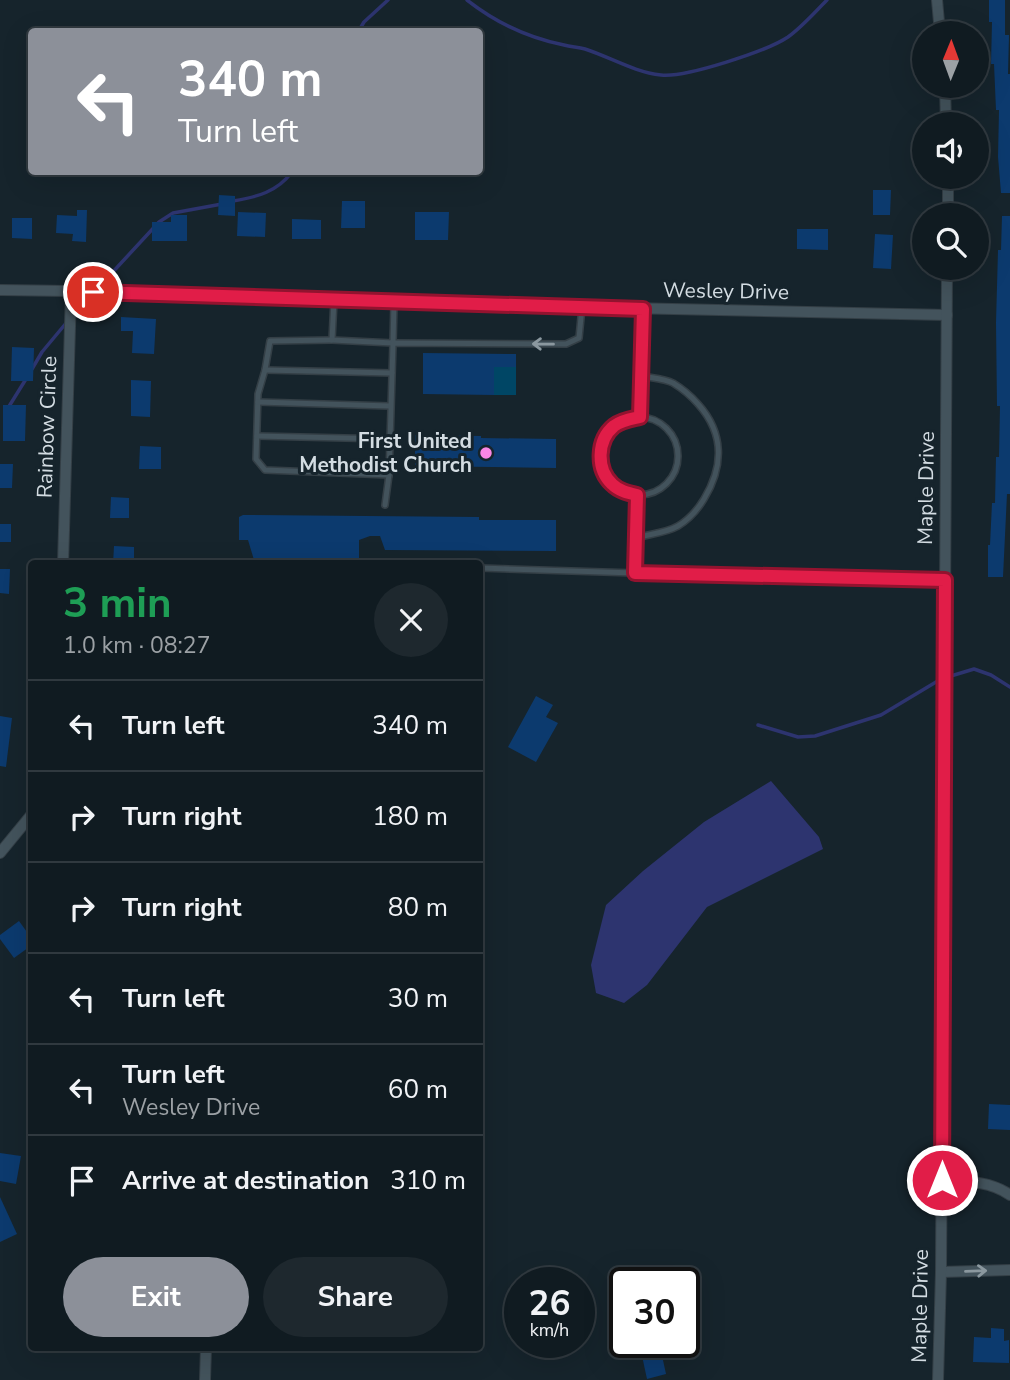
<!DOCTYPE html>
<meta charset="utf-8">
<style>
body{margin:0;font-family:"Nunito Sans",sans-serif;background:#1e282e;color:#f1f3f6;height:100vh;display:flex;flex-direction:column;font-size:26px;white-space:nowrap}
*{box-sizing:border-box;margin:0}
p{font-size:23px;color:#9ca1a5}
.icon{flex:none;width:38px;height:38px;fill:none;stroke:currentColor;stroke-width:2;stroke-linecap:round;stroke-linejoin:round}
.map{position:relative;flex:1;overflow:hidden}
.drawer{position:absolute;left:28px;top:560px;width:455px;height:791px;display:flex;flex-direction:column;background:#101b21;border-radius:7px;box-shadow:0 7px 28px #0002,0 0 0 2px #30393f}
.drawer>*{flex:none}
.top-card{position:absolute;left:28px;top:28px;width:455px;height:147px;border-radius:7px;box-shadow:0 7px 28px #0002,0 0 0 2px #30393f;background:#8c9099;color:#fff;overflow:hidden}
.needle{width:46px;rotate:1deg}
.controls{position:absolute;left:912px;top:21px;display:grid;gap:14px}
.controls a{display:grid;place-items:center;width:77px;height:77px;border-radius:50%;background:#101b21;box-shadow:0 7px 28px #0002,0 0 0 2px #30393f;font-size:35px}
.speed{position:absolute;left:504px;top:1267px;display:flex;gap:14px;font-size:35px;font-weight:700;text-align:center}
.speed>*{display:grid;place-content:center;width:91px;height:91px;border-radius:50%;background:#101b21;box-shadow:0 7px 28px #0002,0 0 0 2px #30393f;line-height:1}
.speed small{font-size:18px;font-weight:400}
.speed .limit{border:4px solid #111;border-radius:10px;background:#fff;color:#111}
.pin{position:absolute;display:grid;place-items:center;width:60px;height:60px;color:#fff;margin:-30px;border:4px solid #fff;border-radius:50%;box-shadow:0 2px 7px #0007}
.me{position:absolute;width:77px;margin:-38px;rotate:0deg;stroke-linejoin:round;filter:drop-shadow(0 0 5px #0008)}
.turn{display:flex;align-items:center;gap:24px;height:147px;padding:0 35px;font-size:32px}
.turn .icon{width:91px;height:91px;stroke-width:2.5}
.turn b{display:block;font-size:49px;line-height:60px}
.round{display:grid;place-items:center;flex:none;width:74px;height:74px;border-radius:37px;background:#1e282e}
.summary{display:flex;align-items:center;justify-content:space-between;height:119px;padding:0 35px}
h1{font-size:42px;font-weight:700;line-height:52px;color:#1e9e55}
.action{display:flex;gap:14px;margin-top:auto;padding:14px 35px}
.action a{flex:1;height:80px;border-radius:42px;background:#8c9099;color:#fff;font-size:28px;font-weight:700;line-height:80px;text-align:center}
.action a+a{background:#1e282e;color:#f1f3f6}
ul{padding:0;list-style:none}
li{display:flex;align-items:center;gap:21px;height:91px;padding:0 35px;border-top:2px solid #30393f}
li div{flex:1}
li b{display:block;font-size:26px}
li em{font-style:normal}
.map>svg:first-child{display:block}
.green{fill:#004665}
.water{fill:#2d346f}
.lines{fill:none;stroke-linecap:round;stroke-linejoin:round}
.stream{stroke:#2d346f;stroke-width:3.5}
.building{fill:#0c3a6e}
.service-casing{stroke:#343f46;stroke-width:8}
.minor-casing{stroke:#343f46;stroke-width:12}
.service{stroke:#43535c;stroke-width:5}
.minor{stroke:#43535c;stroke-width:10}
.oneway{stroke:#8b989f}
.route-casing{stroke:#92132f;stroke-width:18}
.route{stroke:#e11d48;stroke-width:12}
.poi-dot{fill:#fb86e5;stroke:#16242c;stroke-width:2.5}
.labels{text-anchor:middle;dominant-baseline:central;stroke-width:6;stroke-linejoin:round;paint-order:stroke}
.street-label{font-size:21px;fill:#d3dce2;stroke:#16242c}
.poi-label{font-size:21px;font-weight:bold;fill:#d3dce2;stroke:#16242c;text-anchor:end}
</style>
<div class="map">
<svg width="1010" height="1380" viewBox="0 0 1010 1380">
<rect width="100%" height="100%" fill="#16242c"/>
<rect class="green" x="494" y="367" width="22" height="28"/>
<polygon class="water" points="771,781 819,837 823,849 707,907 647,985 624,1003 596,993 591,965 606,905 643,871 704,822"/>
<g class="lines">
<g class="stream">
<path d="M467 0C495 22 529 38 564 45 571 47 578 47 585 49 610 57 634 72 661 75 685 78 767 51 788 37 802 27 815 12 827 0"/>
<polyline points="358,32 364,22 388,0"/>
<path d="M233 201C257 197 277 192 292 172"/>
<polyline points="98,288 159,222 173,213 222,204"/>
<polyline points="74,314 93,294"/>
<polyline points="32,369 42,352 67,322"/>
<polyline points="8,408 26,379"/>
<polyline points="758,725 798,737 815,736 881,715 941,679 974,669 991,675 1010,687"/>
</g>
</g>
<g class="building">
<polygon points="989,0 1005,0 1005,35 1009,35 1008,74 1010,74 1010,193 1001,193 998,157 999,110 996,110 994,64 991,64 992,22 989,22"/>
<polygon points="873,190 891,190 890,215 873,215"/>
<polygon points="219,195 235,196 235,216 218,215"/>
<polygon points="342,201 365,201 365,228 341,228"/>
<polygon points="77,210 87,210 86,242 72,241 73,234 56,233 57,215 77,216"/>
<polygon points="238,212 266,213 265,237 237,236"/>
<polygon points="415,212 449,212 448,240 415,240"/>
<polygon points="171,215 187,215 187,241 152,241 152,222 171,222"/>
<polygon points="1002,216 1010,216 1010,494 1007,494 1003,577 988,577 988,545 990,545 992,503 995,503 996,457 999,457 1000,406 997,406 996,323 998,250 1001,250"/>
<polygon points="12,218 32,218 32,239 12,238"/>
<polygon points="292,219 321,220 321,239 292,239"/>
<polygon points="797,229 828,229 828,250 797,249"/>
<polygon points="875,234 893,235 891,269 873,268"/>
<polygon points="121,317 156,319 154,354 132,353 133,331 121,331"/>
<polygon points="12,347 34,348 33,381 11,381"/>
<polygon points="423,353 516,354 516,367 494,367 494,395 423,394"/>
<polygon points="131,380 151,381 150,417 131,416"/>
<polygon points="3,405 26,405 25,441 3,441"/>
<polygon points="415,435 481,436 481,438 556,439 556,468 415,466"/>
<polygon points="140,446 161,447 161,469 139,469"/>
<polygon points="0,464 13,464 12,488 0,488"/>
<polygon points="111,497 129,498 129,518 110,518"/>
<polygon points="243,515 479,517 479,520 556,520 556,551 385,550 380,536 370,536 359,540 359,561 254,560 248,540 239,540 239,517"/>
<rect x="0" y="524" width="11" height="18"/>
<polygon points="114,546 134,547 134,564 113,564"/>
<polygon points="0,569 10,569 9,594 0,593"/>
<polygon points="536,696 553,705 546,717 558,723 536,762 508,747"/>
<polygon points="0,716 12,718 6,767 0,766"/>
<polygon points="19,921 32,939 32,945 14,958 0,939 0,935"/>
<polygon points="989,1104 1010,1105 1010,1130 988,1129"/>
<polygon points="0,1153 21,1156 16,1184 0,1181"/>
<polygon points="0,1197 17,1234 0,1242"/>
<polygon points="991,1328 1004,1329 1004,1341 1009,1340 1009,1363 973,1362 974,1337 991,1338"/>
<polygon points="639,1342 659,1342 666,1374 647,1379"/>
</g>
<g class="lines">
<g class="service-casing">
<g id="service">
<polyline points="334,300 332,340 393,343 394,302"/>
<polyline points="332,340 270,341 265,370 258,394 256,459 265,470 389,475"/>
<polyline points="265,370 392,373"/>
<polyline points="258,402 390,406"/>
<polyline points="640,417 643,309"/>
<circle cx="639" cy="456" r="39"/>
<polyline points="257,436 389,439"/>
<polyline points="637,495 635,573 945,580"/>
<polyline points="385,505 389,475 393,343 566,344 579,338 582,307"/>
<path d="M636 538C649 534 666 533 678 526 688 520 698 509 704 499 724 466 724 433 698 404 691 396 683 389 673 383 665 379 652 378 642 376"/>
<polyline points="480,568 635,573"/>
</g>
</g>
<g class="minor-casing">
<g id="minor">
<polyline points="937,0 940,33"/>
<polyline points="945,86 946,124"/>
<polyline points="948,215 948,177"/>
<polyline points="0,290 138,292 334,300 582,307 947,315"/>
<polyline points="63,564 71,292"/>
<polyline points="0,853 32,814"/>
<path d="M942 1180C964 1181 991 1181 1010 1195"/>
<polyline points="941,1272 1010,1270"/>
<polyline points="205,1380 206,1348"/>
<polyline points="938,1380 941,1272 947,268"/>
</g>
</g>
<use href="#service" class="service"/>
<use href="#minor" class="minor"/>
</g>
<defs><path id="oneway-shaft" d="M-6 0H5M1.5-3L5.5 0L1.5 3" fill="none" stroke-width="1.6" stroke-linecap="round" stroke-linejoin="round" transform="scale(1.75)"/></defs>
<g class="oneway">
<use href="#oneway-shaft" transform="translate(543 344) rotate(-179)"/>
<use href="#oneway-shaft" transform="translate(976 1271) rotate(-2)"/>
</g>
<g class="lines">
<g class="route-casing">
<path id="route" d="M93 292 643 309 640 417C631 419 622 420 614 426 597 440 596 469 612 484 619 491 628 493 637 495L635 573 945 580 942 1180"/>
</g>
<use href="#route" class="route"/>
</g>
<circle class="poi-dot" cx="486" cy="453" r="7"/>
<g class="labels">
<g class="street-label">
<text transform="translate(726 291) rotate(1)">Wesley Drive</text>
<text transform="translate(47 427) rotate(-88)">Rainbow Circle</text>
<text transform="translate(926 488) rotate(-89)">Maple Drive</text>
<text transform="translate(920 1306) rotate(-89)">Maple Drive</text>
</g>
<g class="poi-label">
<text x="472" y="441">First United<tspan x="472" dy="24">Methodist Church</tspan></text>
</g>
</g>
</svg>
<div class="controls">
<a><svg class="needle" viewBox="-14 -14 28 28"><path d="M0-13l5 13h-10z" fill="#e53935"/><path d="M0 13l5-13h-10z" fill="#9ca1a5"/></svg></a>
<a><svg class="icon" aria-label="sound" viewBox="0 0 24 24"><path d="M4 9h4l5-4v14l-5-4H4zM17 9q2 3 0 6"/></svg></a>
<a><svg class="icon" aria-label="search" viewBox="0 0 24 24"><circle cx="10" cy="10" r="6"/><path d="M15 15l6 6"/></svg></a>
</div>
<div class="speed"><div>26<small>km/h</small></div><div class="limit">30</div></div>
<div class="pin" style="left:93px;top:292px;background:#d93025"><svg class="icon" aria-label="arrive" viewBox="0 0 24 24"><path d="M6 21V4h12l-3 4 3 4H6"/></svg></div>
<svg class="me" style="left:942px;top:1180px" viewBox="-20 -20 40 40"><circle r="17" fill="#e11d48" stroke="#fff" stroke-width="3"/><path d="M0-11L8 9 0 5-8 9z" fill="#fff"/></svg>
<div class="top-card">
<div class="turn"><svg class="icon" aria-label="left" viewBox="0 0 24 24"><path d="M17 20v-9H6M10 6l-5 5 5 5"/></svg><div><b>340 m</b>Turn left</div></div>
</div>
<section class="drawer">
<div class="summary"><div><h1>3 min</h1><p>1.0 km · 08:27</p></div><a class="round"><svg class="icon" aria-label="close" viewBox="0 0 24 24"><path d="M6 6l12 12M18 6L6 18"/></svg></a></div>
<ul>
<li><svg class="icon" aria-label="left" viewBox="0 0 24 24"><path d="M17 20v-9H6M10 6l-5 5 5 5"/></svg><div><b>Turn left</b></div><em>340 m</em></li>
<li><svg class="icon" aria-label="right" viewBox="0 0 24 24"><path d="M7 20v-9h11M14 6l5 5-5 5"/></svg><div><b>Turn right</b></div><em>180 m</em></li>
<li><svg class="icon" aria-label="right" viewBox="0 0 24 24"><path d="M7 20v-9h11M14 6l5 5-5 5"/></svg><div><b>Turn right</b></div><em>80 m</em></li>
<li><svg class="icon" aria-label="left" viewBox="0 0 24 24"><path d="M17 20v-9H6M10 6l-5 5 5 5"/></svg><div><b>Turn left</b></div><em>30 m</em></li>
<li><svg class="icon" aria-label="left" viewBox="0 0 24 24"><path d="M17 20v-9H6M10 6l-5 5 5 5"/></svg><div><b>Turn left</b><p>Wesley Drive</p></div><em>60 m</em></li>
<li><svg class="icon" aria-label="arrive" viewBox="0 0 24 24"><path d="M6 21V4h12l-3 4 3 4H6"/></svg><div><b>Arrive at destination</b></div><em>310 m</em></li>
</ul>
<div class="action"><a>Exit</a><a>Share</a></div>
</section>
</div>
